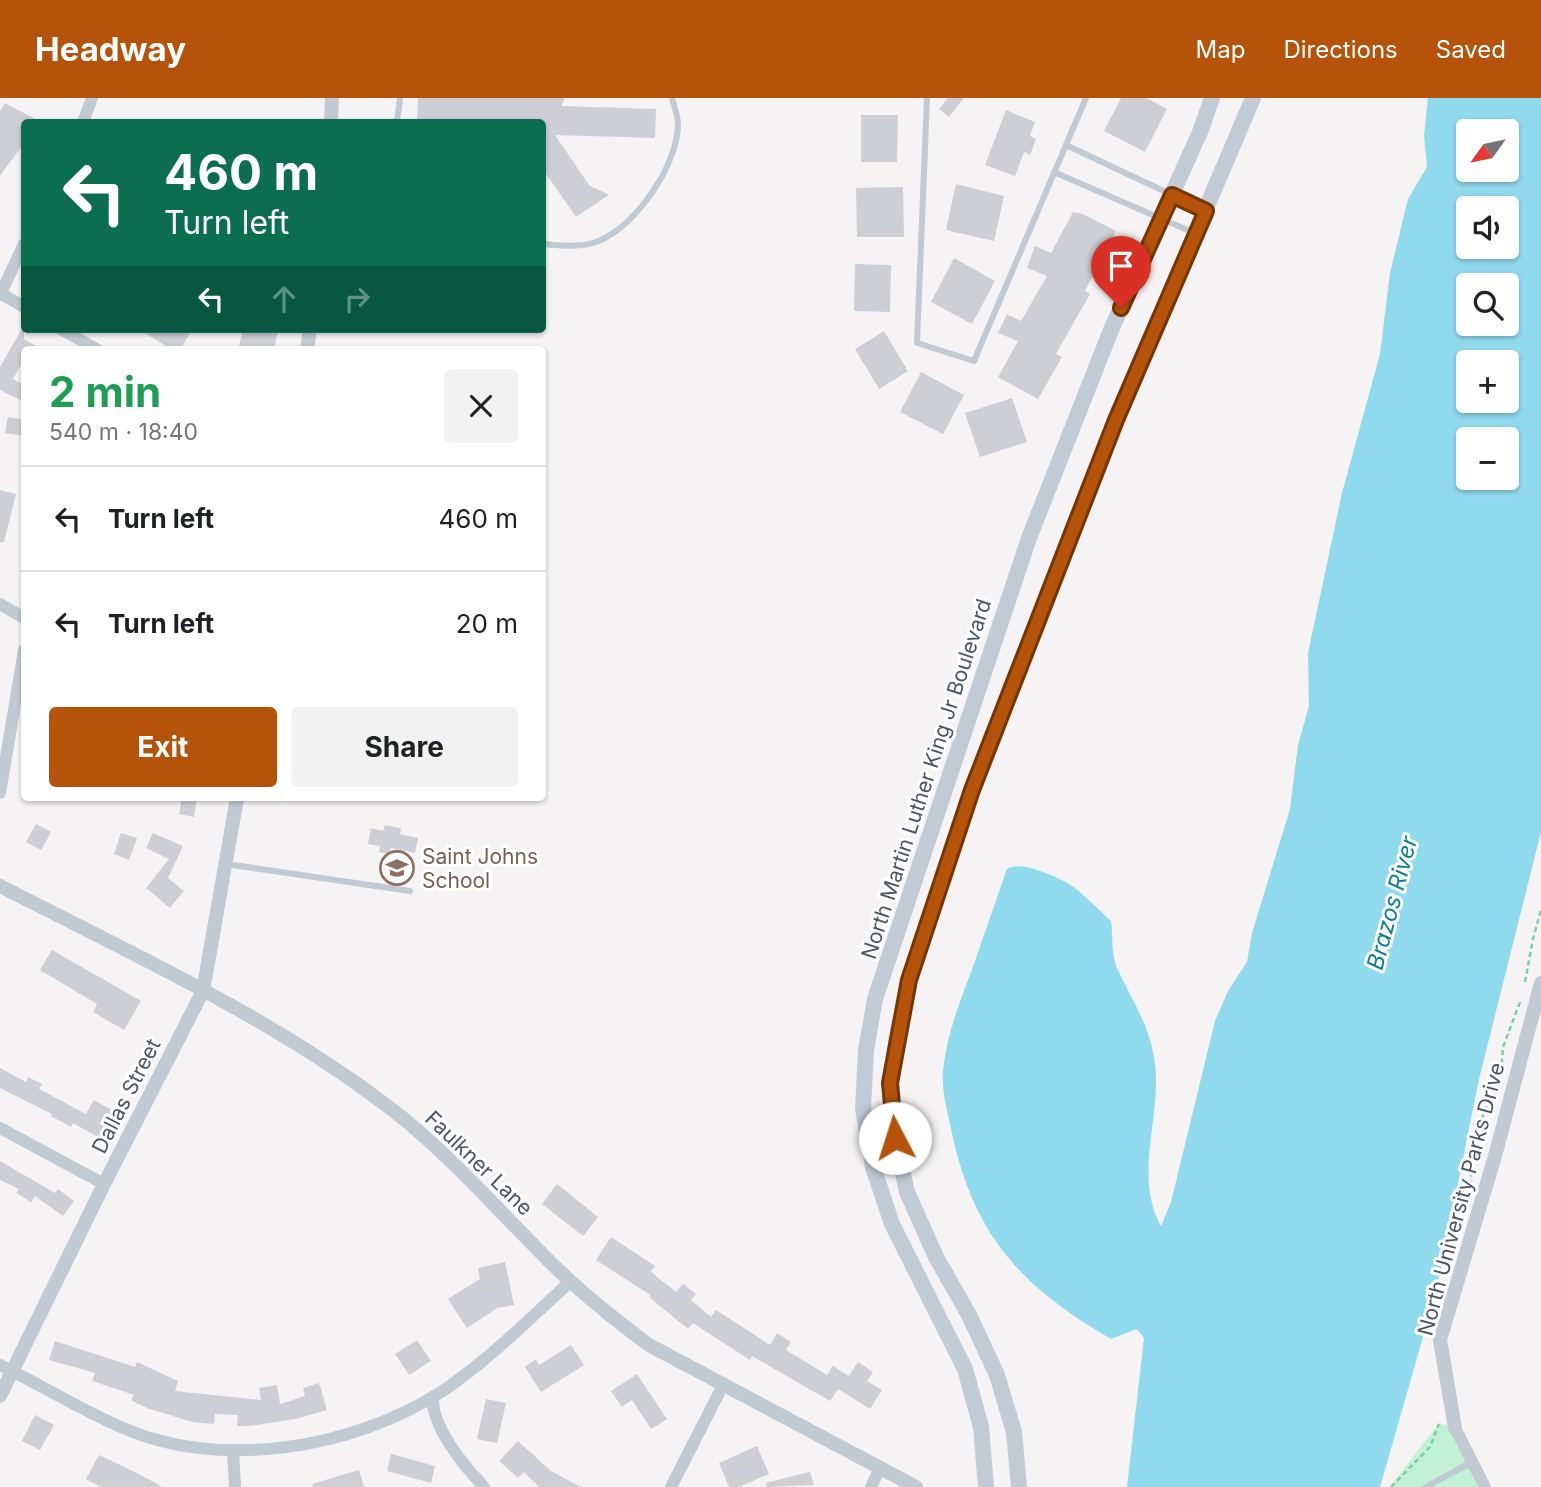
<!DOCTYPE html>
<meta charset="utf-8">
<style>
body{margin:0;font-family:Inter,sans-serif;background:#f2f2f2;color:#202124;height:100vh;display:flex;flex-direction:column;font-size:26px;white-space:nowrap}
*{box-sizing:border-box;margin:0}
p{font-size:23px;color:#757577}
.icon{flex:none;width:38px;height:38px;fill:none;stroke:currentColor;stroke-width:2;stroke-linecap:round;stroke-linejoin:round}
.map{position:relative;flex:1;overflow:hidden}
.side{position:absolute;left:21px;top:248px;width:525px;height:455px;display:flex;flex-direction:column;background:#fff;border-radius:7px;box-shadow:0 2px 5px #0004}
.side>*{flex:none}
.banner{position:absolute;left:21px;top:21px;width:525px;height:214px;border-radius:7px;box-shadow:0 2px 5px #0004;background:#0b6e4f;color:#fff;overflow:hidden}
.needle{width:46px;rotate:237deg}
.controls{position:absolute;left:1456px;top:21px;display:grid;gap:14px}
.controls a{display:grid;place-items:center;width:63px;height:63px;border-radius:7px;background:#fff;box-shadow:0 2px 5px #0004;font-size:35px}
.pin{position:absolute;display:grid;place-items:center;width:60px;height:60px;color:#fff;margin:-72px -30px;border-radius:50% 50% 50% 0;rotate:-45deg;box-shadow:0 0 7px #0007}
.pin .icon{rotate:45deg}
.me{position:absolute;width:77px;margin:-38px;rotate:355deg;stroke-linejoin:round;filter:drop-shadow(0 0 5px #0008)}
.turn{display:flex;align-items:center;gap:24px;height:147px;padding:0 28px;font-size:32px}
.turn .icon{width:91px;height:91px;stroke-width:2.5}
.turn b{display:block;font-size:49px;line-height:60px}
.lanes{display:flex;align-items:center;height:66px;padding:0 28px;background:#0003;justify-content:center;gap:35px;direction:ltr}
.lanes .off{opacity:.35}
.round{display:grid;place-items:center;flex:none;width:74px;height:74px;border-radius:7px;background:#f2f2f2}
.headline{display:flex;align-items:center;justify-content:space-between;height:119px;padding:0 28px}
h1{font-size:42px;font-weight:700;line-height:52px;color:#1e9e55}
.action{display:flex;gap:14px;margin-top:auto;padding:14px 28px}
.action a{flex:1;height:80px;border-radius:7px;background:#b45309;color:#fff;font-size:28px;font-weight:700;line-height:80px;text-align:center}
.action a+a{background:#f2f2f2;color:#202124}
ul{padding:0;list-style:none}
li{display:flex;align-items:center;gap:21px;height:105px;padding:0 28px;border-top:2px solid #e0e0e0}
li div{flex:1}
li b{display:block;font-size:26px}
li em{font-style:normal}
header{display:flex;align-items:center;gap:42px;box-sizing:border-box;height:98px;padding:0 35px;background:#b45309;color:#fff}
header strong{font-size:33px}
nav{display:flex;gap:38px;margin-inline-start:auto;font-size:24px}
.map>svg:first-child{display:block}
.green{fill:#c3f1d5}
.water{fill:#90daee;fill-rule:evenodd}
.building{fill:#cdcfd5}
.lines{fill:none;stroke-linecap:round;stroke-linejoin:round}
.path{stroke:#7ad0a6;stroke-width:2.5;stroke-dasharray:5 3.5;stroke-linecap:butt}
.service{stroke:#c1cad2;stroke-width:6}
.minor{stroke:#c1cad2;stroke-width:12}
.tertiary{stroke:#c1cad2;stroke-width:14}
.secondary{stroke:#c1cbd6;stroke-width:16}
.route-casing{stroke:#753606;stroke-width:18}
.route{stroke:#b45309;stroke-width:12}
.labels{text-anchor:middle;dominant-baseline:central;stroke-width:6;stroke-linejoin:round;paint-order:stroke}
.street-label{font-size:21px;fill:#4a5661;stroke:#fff}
.education-label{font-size:21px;fill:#785e54;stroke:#fff;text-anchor:start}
.water-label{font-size:23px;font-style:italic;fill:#0c7c9b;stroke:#fff}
</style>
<header>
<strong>Headway</strong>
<nav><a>Map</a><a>Directions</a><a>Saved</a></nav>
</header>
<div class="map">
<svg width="1541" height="1389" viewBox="0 0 1541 1389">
<rect width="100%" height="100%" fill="#f5f3f3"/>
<polygon class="green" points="1439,1325 1455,1330 1485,1389 1390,1389"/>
<path class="water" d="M1428 0H1541V734L1479 981 1437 1190 1380 1389H1127L1144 1240 1137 1231 1111 1241C1024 1190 976 1141 953 1040 949 1019 941 994 943 972 947 935 961 901 974 866 985 834 996 802 1007 771 1020 762 1055 778 1069 786 1084 796 1098 811 1111 823 1113 837 1111 857 1117 870 1131 900 1149 927 1154 959 1164 1015 1132 1076 1161 1128L1171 1104 1215 923 1228 893 1247 864 1252 835 1290 711 1298 647 1309 608 1308 555 1342 395 1380 256 1390 175 1408 101 1427 69 1424 38ZM1468 33H1507V72H1468ZM1468 110H1507V149H1468ZM1468 187H1507V226H1468ZM1468 264H1507V303H1468ZM1468 341H1507V380H1468Z"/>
<g class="building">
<polygon points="418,0 565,0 561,8 656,11 655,40 555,37 589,87 609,97 576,119 542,70 542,24 417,24"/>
<polygon points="948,0 964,0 949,19 939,11"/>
<polygon points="1121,0 1146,0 1167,11 1145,54 1104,33"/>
<polygon points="5,5 41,24 24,24 24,45 0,78 0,13"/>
<polygon points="1006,12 1035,24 1030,38 1036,41 1030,57 1024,54 1015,78 985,67"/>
<polygon points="861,17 898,17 897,64 861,64"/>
<polygon points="956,86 1004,98 994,143 946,132"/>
<polygon points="903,89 904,139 857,139 856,90"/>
<polygon points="1073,114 1083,116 1116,133 1085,193 1090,196 1056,256 1062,259 1038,301 998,279 1018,243 998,235 1007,216 1021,223 1047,178 1027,170 1035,148 1051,155"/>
<polygon points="954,160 995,183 972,226 931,204"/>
<polygon points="855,166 891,167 890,214 854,213"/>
<polygon points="24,227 24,241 43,252 24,252 24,262 13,281 24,287 24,304 0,292 0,269"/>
<polygon points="138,231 192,231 180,252 173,252"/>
<polygon points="243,231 278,231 274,252 259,252 239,248"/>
<polygon points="884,233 908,273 879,291 855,251"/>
<polygon points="921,274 964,297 943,336 900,314"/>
<polygon points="1012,300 1027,344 980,359 965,315"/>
<polygon points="8,319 24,322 24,338 5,335"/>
<polygon points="0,392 16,396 4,444 0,444"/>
<polygon points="182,700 197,700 194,719 179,716"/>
<polygon points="36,726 51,734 41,752 26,744"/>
<polygon points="385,727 401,730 400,736 418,740 415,755 391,750 389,756 379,754 380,748 368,746 371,730 383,733"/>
<polygon points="121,735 137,740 129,762 114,756"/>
<polygon points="153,735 183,748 168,780 184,793 170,810 146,790 169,761 146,750"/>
<polygon points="52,852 141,903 124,932 93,914 97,906 40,872"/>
<polygon points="0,970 26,984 28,979 42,986 39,991 86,1016 94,1002 117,1015 103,1042 73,1025 71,1029 51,1018 52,1016 0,990"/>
<polygon points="0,1063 55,1095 58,1091 74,1103 63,1118 35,1098 31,1104 16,1095 19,1091 0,1082"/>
<polygon points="557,1086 598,1119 583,1138 542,1106"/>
<polygon points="611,1139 655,1168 651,1174 676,1194 683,1186 696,1196 691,1202 711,1219 716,1212 770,1247 777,1235 791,1244 786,1252 827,1277 833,1268 849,1278 858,1264 873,1274 867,1283 882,1292 870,1311 838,1291 830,1303 752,1258 750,1262 693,1225 688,1231 649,1199 650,1197 596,1162"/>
<polygon points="505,1164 514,1207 497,1210 467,1230 448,1201 480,1181 478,1170"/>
<polygon points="417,1242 431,1263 409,1277 395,1256"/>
<polygon points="55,1243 135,1269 137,1264 178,1283 175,1293 261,1302 259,1290 277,1287 280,1306 305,1298 303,1290 319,1285 327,1312 296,1321 249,1328 237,1328 238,1317 215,1316 214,1326 192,1324 147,1310 131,1302 134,1297 92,1283 95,1275 49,1262"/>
<polygon points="571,1247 584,1267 541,1294 525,1269 536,1261 539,1267"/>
<polygon points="637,1276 667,1321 651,1331 632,1302 622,1309 611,1293"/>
<polygon points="486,1301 506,1305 497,1345 477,1341"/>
<polygon points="35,1317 54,1327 40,1352 22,1343"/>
<polygon points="518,1343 551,1373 581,1389 539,1389 524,1374 518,1380 499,1363"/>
<polygon points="757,1348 769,1376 739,1389 729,1389 719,1365"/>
<polygon points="391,1356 435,1368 431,1385 387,1373"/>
<polygon points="99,1357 133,1373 163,1389 101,1389 86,1381"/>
<polygon points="359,1372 364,1389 313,1389 312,1386"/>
<polygon points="810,1374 814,1387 767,1389 766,1385"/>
</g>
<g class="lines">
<g class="path">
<polyline points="1525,884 1533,841 1541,812"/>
<polyline points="1501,974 1503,949 1520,904"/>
<polyline points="1471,1087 1471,1057 1475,1035 1499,984"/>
<polyline points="1446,1167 1458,1127"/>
<polyline points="1391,1389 1430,1349 1439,1326"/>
</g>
<g class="service">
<polyline points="927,0 917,245 974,263 1086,0"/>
<polyline points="397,24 400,0"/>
<polyline points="1066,47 1204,112"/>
<polyline points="1054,74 1194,135"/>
<path d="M542 146C560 147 579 150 596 144 635 130 678 67 678 26 678 18 674 8 672 0"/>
<polyline points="226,766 410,793"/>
<polyline points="1426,1389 1472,1364"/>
</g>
<g class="minor">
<polyline points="83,24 92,0"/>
<polyline points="0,195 24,209"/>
<polyline points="0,197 24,146"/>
<polyline points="61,231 98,252"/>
<polyline points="0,506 24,520"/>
<polyline points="0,695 24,552"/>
<polyline points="0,1030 104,1086"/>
<path d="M0 1267C41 1287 81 1312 123 1330 221 1373 353 1350 441 1294 488 1263 529 1221 571 1183"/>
<path d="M433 1299C431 1328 464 1368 484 1389"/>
<polyline points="1455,1330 1485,1389"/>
<polyline points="233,1352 235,1389"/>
<polyline points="671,1389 723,1287"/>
<polyline points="871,1389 880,1370"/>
</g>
<g class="tertiary">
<polyline points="331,24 332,0"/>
<polyline points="307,252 310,231"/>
<path d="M0 788C138 859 282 924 404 1021 456 1064 500 1114 548 1162 579 1193 614 1221 649 1247L916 1389"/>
<polyline points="0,1298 104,1086 203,893 237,700"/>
<polyline points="1455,1330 1440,1242 1495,1058 1541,885"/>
</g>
<g class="secondary">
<polyline points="986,1389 981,1329 965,1271 892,1126 873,1069 863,1011 866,952 875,901 1029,440 1111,232 1200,34 1212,0"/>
<polyline points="1019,1389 1014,1334 997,1277 969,1217 936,1159 907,1094 895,1040 890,985 897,937 909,882 972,693 1116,322 1253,0"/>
</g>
</g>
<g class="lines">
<g class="route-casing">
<polyline id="route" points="895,1040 890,985 909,882 972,692 1116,322 1206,113 1172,97 1121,210"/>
</g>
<use href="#route" class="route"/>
</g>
<defs>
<g id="school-ring" transform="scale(1.75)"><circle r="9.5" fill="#fff" stroke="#8d6e63" stroke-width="1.5"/><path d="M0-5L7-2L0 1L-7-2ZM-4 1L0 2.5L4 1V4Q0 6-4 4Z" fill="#8d6e63"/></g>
</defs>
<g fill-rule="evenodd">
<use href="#school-ring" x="397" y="770"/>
</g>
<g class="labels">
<g class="street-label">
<text transform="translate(926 681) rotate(-72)">North Martin Luther King Jr Boulevard</text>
<text transform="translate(126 998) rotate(-63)">Dallas Street</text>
<text transform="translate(479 1065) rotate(44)">Faulkner Lane</text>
<text transform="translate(1461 1101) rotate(-75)">North University Parks Drive</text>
</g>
<g class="education-label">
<text x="422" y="758">Saint Johns<tspan x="422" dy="24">School</tspan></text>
</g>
<g class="water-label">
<text transform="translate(1392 805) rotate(-75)">Brazos River</text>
</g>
</g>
</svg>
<div class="controls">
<a><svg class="needle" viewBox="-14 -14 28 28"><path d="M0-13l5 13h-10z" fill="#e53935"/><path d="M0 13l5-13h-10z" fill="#757577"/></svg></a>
<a><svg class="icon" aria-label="sound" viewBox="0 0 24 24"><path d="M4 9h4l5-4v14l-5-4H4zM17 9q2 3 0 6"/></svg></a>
<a><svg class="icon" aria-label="search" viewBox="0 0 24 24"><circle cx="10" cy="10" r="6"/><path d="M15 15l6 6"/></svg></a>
<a>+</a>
<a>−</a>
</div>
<div class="pin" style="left:1121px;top:210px;background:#d93025"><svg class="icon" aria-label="arrive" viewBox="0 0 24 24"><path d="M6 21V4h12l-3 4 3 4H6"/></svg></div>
<svg class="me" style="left:895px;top:1040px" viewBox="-20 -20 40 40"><circle r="19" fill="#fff"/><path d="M0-13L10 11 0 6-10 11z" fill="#b45309"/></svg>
<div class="banner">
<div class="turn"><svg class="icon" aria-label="left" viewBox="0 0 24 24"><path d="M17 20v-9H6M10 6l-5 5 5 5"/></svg><div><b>460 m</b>Turn left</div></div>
<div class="lanes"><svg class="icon" aria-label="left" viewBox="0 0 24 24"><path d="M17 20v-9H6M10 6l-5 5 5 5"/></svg><svg class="icon off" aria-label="ahead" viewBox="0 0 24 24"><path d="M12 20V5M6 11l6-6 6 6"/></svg><svg class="icon off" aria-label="right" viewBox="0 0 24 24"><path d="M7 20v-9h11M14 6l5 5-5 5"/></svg></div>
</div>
<section class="side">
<div class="headline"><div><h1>2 min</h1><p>540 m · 18:40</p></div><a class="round"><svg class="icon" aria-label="close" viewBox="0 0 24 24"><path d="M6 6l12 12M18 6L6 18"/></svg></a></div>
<ul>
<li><svg class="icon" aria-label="left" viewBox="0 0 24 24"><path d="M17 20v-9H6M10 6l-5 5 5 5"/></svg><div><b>Turn left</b></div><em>460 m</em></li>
<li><svg class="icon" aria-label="left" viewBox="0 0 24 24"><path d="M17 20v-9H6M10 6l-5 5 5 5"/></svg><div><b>Turn left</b></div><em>20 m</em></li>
</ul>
<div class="action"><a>Exit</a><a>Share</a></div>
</section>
</div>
